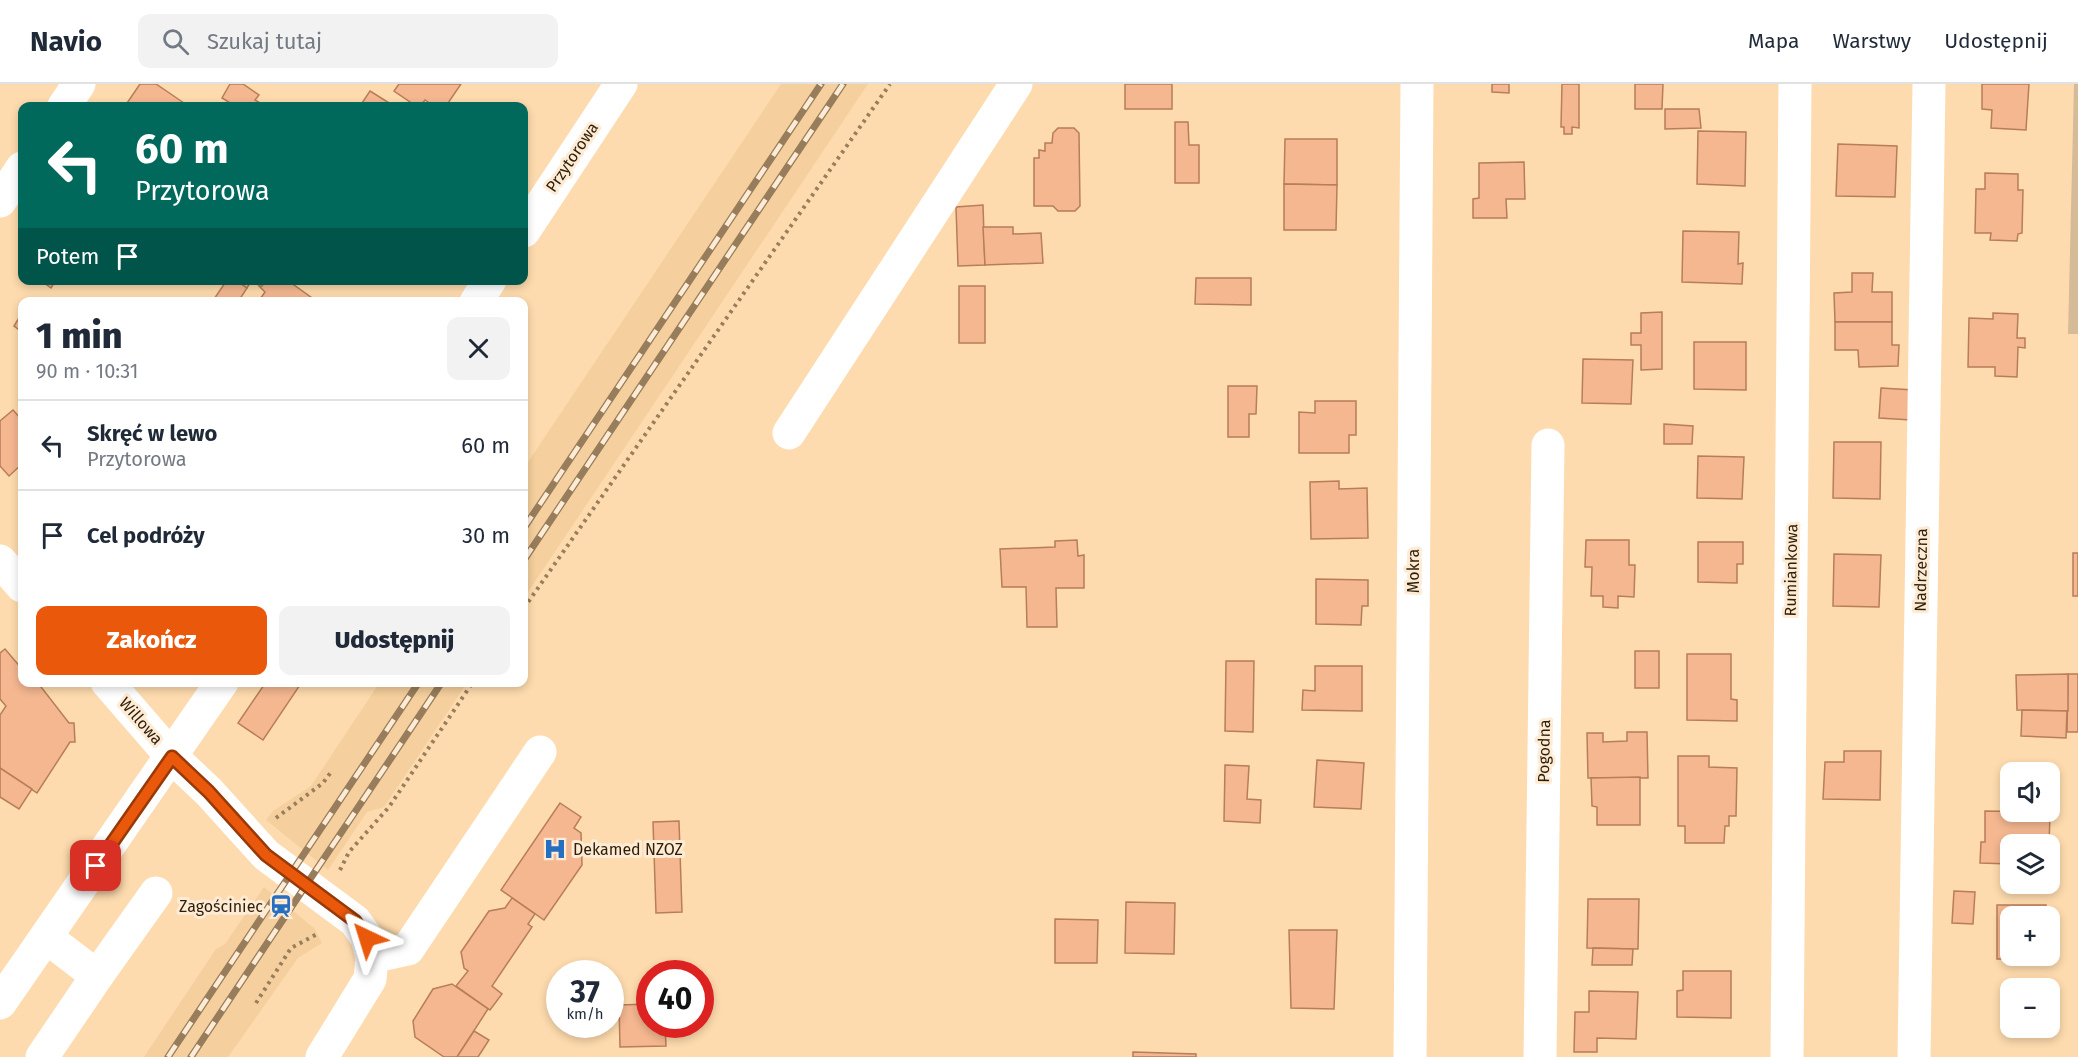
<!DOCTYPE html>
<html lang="pl">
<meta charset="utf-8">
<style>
body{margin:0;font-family:"Fira Sans",sans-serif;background:#f2f2f3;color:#1f2937;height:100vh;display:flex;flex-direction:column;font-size:22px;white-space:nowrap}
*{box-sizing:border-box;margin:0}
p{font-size:20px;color:#747a83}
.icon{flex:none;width:33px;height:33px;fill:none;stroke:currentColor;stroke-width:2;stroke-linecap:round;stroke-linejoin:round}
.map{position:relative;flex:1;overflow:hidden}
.side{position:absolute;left:18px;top:213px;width:510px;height:390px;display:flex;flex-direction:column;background:#fff;border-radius:12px;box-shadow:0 3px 9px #0003}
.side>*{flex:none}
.guide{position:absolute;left:18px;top:18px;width:510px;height:183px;border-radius:12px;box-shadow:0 3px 9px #0003;background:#00695c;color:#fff;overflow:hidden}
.controls{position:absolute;left:2000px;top:678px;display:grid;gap:12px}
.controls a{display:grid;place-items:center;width:60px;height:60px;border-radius:12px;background:#fff;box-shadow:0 3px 9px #0003;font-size:30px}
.speed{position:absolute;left:546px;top:876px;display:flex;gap:12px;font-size:30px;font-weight:700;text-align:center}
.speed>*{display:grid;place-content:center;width:78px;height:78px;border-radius:50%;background:#fff;box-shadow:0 3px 9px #0003;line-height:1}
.speed small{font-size:15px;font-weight:400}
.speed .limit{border:9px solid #d22;background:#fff;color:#111}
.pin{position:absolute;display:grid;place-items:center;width:51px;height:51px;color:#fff;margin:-26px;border-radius:12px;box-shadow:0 3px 9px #0006}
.me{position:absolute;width:66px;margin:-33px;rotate:319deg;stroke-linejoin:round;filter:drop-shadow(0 0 4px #0008)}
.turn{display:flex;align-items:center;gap:21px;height:126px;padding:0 18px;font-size:27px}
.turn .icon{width:78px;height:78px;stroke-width:2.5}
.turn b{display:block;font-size:42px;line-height:51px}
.then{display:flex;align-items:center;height:57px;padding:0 18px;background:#0003;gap:12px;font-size:22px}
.round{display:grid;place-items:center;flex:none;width:63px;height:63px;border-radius:12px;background:#f2f2f3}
.summary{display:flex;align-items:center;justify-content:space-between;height:102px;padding:0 18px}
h1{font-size:36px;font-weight:800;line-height:45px}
.cta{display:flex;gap:12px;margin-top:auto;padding:12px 18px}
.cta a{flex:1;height:69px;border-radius:12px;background:#ea580c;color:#fff;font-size:24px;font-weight:800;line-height:69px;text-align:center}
.cta a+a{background:#f2f2f3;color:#1f2937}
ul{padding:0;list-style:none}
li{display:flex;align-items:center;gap:18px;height:90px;padding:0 18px;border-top:2px solid #e0e1e3}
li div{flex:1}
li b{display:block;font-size:22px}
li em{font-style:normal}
header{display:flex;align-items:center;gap:36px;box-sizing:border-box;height:84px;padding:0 30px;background:#fff;border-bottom:2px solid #e0e1e3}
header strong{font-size:28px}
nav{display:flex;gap:33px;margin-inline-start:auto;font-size:21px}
.search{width:420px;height:54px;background:#f2f2f3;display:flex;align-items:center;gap:15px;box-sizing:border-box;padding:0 21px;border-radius:12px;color:#747a83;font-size:22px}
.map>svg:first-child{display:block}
.built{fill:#f5cf9d}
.green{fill:#d6bb98}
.building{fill:#f4b790;stroke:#b77e58;stroke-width:1.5}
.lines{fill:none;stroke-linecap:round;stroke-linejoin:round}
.path{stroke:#987e5b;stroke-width:4;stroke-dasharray:3 4.5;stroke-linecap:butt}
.minor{stroke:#fff;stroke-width:33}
.rail-casing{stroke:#977d5b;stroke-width:7}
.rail{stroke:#fdebd5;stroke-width:4.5;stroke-dasharray:14;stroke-linecap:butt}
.route-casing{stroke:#983908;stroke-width:15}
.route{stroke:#ea580c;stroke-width:10}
.labels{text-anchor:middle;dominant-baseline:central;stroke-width:6;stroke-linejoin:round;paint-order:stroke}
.street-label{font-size:16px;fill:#2e1e06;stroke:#fdebd5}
.poi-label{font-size:16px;fill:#2e1e06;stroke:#fdebd5;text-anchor:start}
</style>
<header>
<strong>Navio</strong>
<div class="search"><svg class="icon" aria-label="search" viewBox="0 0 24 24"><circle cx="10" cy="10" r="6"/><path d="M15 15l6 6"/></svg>Szukaj tutaj</div>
<nav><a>Mapa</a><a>Warstwy</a><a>Udostępnij</a></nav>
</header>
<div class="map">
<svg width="2078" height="973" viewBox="0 0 2078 973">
<rect width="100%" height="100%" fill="#fedbae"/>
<g class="built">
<polygon points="781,0 868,0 524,514 524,384"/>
<polygon points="380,598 467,599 384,723 367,728 328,786 266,736 273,727 311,702"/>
<polygon points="264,803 315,845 322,859 298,874 228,973 144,973 216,865 225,860"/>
</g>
<polygon class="green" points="2074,0 2078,0 2078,250 2068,250"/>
<g class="building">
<polygon points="140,0 156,0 184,19 181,22 125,22"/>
<polygon points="230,0 243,0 259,11 255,16 265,22 235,22 222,14"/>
<polygon points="399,0 461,0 446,22 434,22 425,16 420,22 416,22 394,7"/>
<rect x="1125" y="0" width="47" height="25"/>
<polygon points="1492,0 1509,0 1509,9 1492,8"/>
<polygon points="1562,0 1579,0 1579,44 1572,43 1572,50 1564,50 1564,43 1561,43"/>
<polygon points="1635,0 1663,0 1662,25 1635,25"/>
<polygon points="1982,0 2029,0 2026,46 1991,44 1992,26 1982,25"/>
<polygon points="370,7 394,22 360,22"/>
<polygon points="1665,25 1699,25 1701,44 1665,45"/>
<polygon points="1175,38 1188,38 1189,61 1199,61 1199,99 1175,99"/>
<polygon points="1058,44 1074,44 1079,49 1080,122 1075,127 1058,127 1053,122 1034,122 1034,74 1039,74 1039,66 1045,67 1045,59 1052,59 1053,49"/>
<polygon points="1698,47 1746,48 1745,102 1697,100"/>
<polygon points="1285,55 1337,55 1337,101 1284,100"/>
<polygon points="1838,60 1897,62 1895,113 1836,112"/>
<polygon points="1524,78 1525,115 1506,115 1507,134 1473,134 1473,115 1479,114 1479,79"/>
<polygon points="1985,89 2018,90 2018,106 2023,106 2022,149 2018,150 2017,157 1990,156 1991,149 1975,149 1976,105 1985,105"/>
<polygon points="1284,100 1337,101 1336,146 1284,146"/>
<polygon points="983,121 985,181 958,182 956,123"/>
<polygon points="983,143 1013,143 1013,150 1041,149 1043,179 985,181"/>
<polygon points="1683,147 1739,148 1738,180 1743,179 1742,200 1682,198"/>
<polygon points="1852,189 1873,189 1872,208 1892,208 1892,238 1835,238 1834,209 1852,208"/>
<polygon points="1196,194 1251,194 1251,221 1195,220"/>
<polygon points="40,196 56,196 51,204"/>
<polygon points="227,196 236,196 247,204 238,218 212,218"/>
<polygon points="236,196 252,196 247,204"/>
<polygon points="266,196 287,196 312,214 309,218 258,218 265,208 259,202 262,202"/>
<rect x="959" y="202" width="26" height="57"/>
<polygon points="1662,228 1662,285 1641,286 1641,261 1631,261 1631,249 1641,249 1641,229"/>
<polygon points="22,229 22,248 14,242"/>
<polygon points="1993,229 2018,230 2017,254 2025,254 2025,264 2018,263 2017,293 1995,292 1995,283 1968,283 1969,234 1993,235"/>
<polygon points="1835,238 1892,238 1892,261 1899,261 1898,282 1859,283 1858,266 1835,266"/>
<polygon points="1694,258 1746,258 1746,306 1694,305"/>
<polygon points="1583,275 1633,276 1631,320 1582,319"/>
<polygon points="1228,302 1257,302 1256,330 1249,330 1249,353 1228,353"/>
<polygon points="1881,304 1914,306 1911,336 1879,334"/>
<polygon points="1315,317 1356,317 1356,351 1349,351 1349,369 1299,369 1299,328 1315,329"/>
<polygon points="13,326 22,336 22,380 9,392 0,382 0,337"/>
<polygon points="1664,340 1693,342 1692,360 1664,360"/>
<polygon points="1834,358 1881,358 1880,415 1833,414"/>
<polygon points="1698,372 1744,373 1742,415 1697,414"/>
<polygon points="1339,397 1339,405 1367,404 1368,454 1311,455 1310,398"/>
<polygon points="1077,456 1078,472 1084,471 1084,504 1056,504 1057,543 1027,543 1026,503 1002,503 1000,465 1055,463 1055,457"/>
<polygon points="1586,456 1629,456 1629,481 1635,481 1634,513 1618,512 1618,524 1603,523 1603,512 1591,512 1592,483 1585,483"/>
<polygon points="1698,458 1743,458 1743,480 1737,480 1737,499 1698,498"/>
<rect x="2073" y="469" width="5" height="43"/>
<polygon points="1834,470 1881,471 1879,523 1833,522"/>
<polygon points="1316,495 1368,496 1368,522 1362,522 1361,541 1316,540"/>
<polygon points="5,565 22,585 22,598 38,599 69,639 74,639 75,658 70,658 37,709 0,684 0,631 6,622 0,615 0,569"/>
<rect x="1635" y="567" width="24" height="37"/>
<polygon points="1687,570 1731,570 1731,615 1737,616 1737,637 1687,636"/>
<polygon points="1226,577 1254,577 1253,648 1225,647"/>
<polygon points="1315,582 1362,582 1362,627 1302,626 1303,606 1315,607"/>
<polygon points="2068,590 2078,590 2078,648 2067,648"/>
<polygon points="2068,590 2068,627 2017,626 2016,591"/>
<polygon points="266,598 300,601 263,656 238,639"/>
<polygon points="2022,626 2067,627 2066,654 2021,652"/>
<polygon points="1627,648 1647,648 1648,694 1588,694 1587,649 1603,649 1603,658 1627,657"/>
<polygon points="1844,667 1881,667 1880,716 1823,715 1825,678 1844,678"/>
<polygon points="1678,672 1709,672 1709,683 1737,684 1736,732 1729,732 1729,742 1725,742 1724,759 1685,759 1685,742 1678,742"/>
<polygon points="1317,676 1364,679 1361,725 1314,723"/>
<polygon points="1225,681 1249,682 1247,715 1261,716 1260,739 1224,737"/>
<polygon points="0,684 32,705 19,725 0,713"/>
<polygon points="1640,693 1640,741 1597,741 1597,723 1592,722 1591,694"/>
<polygon points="560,719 581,733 574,744 581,749 582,781 544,836 501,806"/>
<polygon points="1985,727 2050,728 2049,764 2049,760 2010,760 2010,780 1980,779 1981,758 1985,758"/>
<polygon points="679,737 682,828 656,829 653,738"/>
<polygon points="1954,807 1975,808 1973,840 1952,839"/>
<polygon points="512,814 535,830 528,840 532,843 492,902 502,910 490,926 456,902 468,887 464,884 461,868 489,827 505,824"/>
<polygon points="1588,815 1639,815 1638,865 1587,864"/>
<polygon points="1126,818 1175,819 1174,870 1125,869"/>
<polygon points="1997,821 2046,821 2046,832 2010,832 2010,872 2038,872 2038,875 1997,875"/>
<polygon points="1055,835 1098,836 1097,879 1055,879"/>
<polygon points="1289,846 1337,846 1334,925 1291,924"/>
<polygon points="1593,864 1633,865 1632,881 1592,881"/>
<polygon points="1683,887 1731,887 1731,934 1677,933 1677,907 1683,906"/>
<polygon points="452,900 488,925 457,973 444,973 415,953 413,937 433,905"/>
<polygon points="1589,907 1638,908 1636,955 1597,954 1597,968 1574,968 1575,928 1589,928"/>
<polygon points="650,920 650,940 665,940 666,962 620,963 619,921"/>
<polygon points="474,947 489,956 478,973 457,973"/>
<polygon points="1133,968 1196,970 1196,973 1133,973"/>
</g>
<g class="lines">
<g class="path">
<polyline points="524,524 890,0"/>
<polyline points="276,734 323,699 331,688"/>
<polyline points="340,786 349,768 389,723 473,598"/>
<polyline points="256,919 291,864 319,849"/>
</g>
<g class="minor">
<polyline points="64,22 79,0"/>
<polyline points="0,117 22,84"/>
<polyline points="524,147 621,0"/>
<polyline points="476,218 490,196"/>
<polyline points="789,349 1016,0"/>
<polyline points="0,477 22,502"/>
<polyline points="107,598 172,673 209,708 266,771 355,837 367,854 372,873 370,895 322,973"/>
<polyline points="372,873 408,865 540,668"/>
<polyline points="97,892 156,809"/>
<polyline points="0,919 222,598"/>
<polyline points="42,973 97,892 46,853"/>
<polyline points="1410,973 1417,0"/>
<polyline points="1540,973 1548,361"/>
<polyline points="1787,973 1795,0"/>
<polyline points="1914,973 1929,0"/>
</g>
<g class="rail-casing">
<g id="rail">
<polyline points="524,444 821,0"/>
<polyline points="524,476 843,0"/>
<polyline points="168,973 419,598"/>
<polyline points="191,973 442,598"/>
</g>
</g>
<use href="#rail" class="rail"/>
</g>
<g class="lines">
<g class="route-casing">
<polyline id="route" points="96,782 172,673 209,708 266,771 355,837 367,854"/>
</g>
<use href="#route" class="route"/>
</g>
<defs>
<g id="hospital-bare" transform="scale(1.8)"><path d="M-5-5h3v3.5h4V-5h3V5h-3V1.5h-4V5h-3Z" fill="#266ebf" stroke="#fdebd5" stroke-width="2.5" paint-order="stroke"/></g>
<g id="station-bare" transform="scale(1.8)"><path d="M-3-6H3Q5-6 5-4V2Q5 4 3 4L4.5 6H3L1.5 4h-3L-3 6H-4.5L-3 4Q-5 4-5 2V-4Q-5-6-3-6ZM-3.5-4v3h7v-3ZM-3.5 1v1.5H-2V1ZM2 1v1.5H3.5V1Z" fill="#266ebf" stroke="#fdebd5" stroke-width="2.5" paint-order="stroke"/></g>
</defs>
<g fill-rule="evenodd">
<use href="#hospital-bare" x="555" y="765"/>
<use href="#station-bare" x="281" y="822"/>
</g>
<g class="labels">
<g class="street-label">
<text transform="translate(572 73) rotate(-56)">Przytorowa</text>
<text transform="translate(1791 486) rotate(-89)">Rumiankowa</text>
<text transform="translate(1921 486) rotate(-89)">Nadrzeczna</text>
<text transform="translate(1413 487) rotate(-90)">Mokra</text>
<text transform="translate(141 637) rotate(49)">Willowa</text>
<text transform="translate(1544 667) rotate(-89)">Pogodna</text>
</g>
<g class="poi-label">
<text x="573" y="765">Dekamed NZOZ</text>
<text x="263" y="822" text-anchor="end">Zagościniec</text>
</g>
</g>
</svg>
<div class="controls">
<a><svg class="icon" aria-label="sound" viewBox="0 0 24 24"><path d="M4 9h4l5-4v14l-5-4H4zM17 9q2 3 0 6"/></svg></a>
<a><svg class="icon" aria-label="layers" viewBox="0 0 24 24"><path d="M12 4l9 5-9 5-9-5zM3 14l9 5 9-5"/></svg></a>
<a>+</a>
<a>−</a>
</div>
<div class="speed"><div>37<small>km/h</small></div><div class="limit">40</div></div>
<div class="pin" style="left:96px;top:782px;background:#d93025"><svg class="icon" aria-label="arrive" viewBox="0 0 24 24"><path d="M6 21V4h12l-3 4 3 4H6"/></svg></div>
<svg class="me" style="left:367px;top:854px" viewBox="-20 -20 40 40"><path d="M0-17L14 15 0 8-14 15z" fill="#ea580c" stroke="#fff" stroke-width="4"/></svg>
<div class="guide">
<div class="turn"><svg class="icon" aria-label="left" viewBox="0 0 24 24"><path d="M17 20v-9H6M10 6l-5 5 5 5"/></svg><div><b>60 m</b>Przytorowa</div></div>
<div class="then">Potem<svg class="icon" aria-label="arrive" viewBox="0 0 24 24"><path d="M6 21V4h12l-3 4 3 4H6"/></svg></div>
</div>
<section class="side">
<div class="summary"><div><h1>1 min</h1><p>90 m · 10:31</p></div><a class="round"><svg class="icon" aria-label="close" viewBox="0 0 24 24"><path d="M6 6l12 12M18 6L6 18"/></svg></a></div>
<ul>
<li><svg class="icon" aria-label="left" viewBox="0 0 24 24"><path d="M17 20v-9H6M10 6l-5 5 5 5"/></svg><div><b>Skręć w lewo</b><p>Przytorowa</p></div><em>60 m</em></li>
<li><svg class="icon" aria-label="arrive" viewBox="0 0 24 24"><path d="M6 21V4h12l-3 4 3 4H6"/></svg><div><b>Cel podróży</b></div><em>30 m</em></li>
</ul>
<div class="cta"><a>Zakończ</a><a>Udostępnij</a></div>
</section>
</div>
